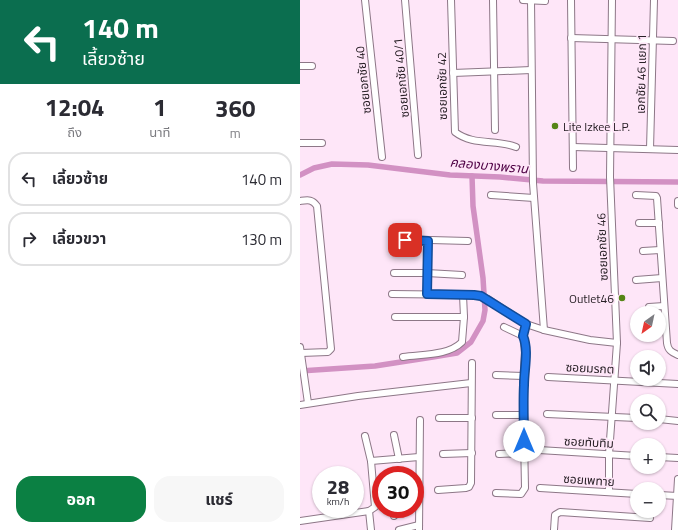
<!DOCTYPE html>
<html lang="th">
<meta charset="utf-8">
<style>
body{margin:0;font-family:"Titillium Web","Noto Sans Thai",sans-serif;background:#f7f7f7;color:#2b2b33;height:100vh;display:flex;flex-direction:column;font-size:15px;white-space:nowrap}
*{box-sizing:border-box;margin:0}
p{font-size:13px;color:#7c7c81}
.icon{flex:none;width:22px;height:22px;fill:none;stroke:currentColor;stroke-width:2;stroke-linecap:round;stroke-linejoin:round}
.map{position:relative;flex:1;overflow:hidden}
.panel{display:flex;flex-direction:column;background:#fff;width:300px}
.panel>*{flex:none}
.hud{background:#0b6e4f;color:#fff;overflow:hidden}
.needle{width:26px;rotate:213deg}
.controls{position:absolute;left:330px;top:306px;display:grid;gap:8px}
.controls a{display:grid;place-items:center;width:36px;height:36px;border-radius:50%;background:#fff;box-shadow:0 1px 3px #0004;font-size:20px}
.speed{position:absolute;left:12px;top:466px;display:flex;gap:8px;font-size:20px;font-weight:700;text-align:center}
.speed>*{display:grid;place-content:center;width:52px;height:52px;border-radius:50%;background:#fff;box-shadow:0 1px 3px #0004;line-height:1}
.speed small{font-size:10px;font-weight:400}
.speed .limit{border:6px solid #d22;background:#fff;color:#111}
.pin{position:absolute;display:grid;place-items:center;width:34px;height:34px;color:#fff;margin:-17px;border-radius:8px;box-shadow:0 2px 6px #0006}
.me{position:absolute;width:44px;margin:-22px;rotate:0deg;stroke-linejoin:round;filter:drop-shadow(0 0 3px #0008)}
.turn{display:flex;align-items:center;gap:14px;height:84px;padding:0 16px;font-size:18px}
.turn .icon{width:52px;height:52px;stroke-width:2.5}
.turn b{display:block;font-size:28px;line-height:34px}
.eta{display:flex;justify-content:space-evenly;align-items:center;height:68px;text-align:center}
.eta b{font-size:24px;font-weight:700;line-height:28px}
.action{display:flex;gap:8px;margin-top:auto;padding:8px 16px}
.action a{flex:1;height:46px;border-radius:16px;background:#0b8043;color:#fff;font-size:16px;font-weight:700;line-height:46px;text-align:center}
.action a+a{background:#f7f7f7;color:#2b2b33}
ul{padding:0;list-style:none}
li{display:flex;align-items:center;gap:12px;height:54px;margin:0 8px 6px;padding:0 8px;border:2px solid #e1e1e2;border-radius:16px}
li div{flex:1}
li b{display:block;font-size:15px}
li em{font-style:normal}
main{display:flex;flex:1;min-height:0}
.map>svg:first-child{display:block}
.lines{fill:none;stroke-linecap:round;stroke-linejoin:round}
.canal{stroke:#d291c3;stroke-width:5.5}
.street-casing{stroke:#8d7787;stroke-width:8}
.street{stroke:#fff;stroke-width:6}
.route-casing{stroke:#114b97;stroke-width:10}
.route{stroke:#1a73e8;stroke-width:7}
.poi-dot{fill:#558516;stroke:#fee6f8;stroke-width:1.5}
.labels{text-anchor:middle;dominant-baseline:central;stroke-width:3.5;stroke-linejoin:round;paint-order:stroke}
.street-label{font-size:12px;fill:#282026;stroke:#fee6f8}
.poi-label{font-size:12px;fill:#282026;stroke:#fee6f8;text-anchor:start}
.water-label{font-size:13px;font-style:italic;fill:#4e0044;stroke:#fee6f8}
</style>
<main>
<section class="panel">
<div class="hud">
<div class="turn"><svg class="icon" aria-label="left" viewBox="0 0 24 24"><path d="M17 20v-9H6M10 6l-5 5 5 5"/></svg><div><b>140 m</b>เลี้ยวซ้าย</div></div>
</div>
<div class="eta">
<div><b>12:04</b><p>ถึง</p></div>
<div><b>1</b><p>นาที</p></div>
<div><b>360</b><p>m</p></div>
</div>
<ul>
<li><svg class="icon" aria-label="left" viewBox="0 0 24 24"><path d="M17 20v-9H6M10 6l-5 5 5 5"/></svg><div><b>เลี้ยวซ้าย</b></div><em>140 m</em></li>
<li><svg class="icon" aria-label="right" viewBox="0 0 24 24"><path d="M7 20v-9h11M14 6l5 5-5 5"/></svg><div><b>เลี้ยวขวา</b></div><em>130 m</em></li>
</ul>
<div class="action"><a>ออก</a><a>แชร์</a></div>
</section>
<div class="map">
<svg width="378" height="530" viewBox="0 0 378 530">
<rect width="100%" height="100%" fill="#fee6f8"/>
<g class="lines">
<g class="canal">
<polyline points="0,175 14,168 32,164 68,165 150,175 200,177 243,181 378,182"/>
<polyline points="0,371 75,366 133,357 157,353 171,342 183,321 185,310 183,278 173,206 172,176"/>
</g>
<g class="street-casing">
<g id="street">
<polyline points="65,0 82,157"/>
<polyline points="105,0 118,155"/>
<path d="M151 0 155 132C173 146 196 139 216 147"/>
<polyline points="193,0 195,130"/>
<polyline points="223,0 245,1"/>
<polyline points="231,0 233,183 244,330"/>
<polyline points="271,0 273,168"/>
<polyline points="271,38 373,41"/>
<polyline points="0,66 12,66"/>
<polyline points="153,73 231,70"/>
<polyline points="0,143 22,143"/>
<polyline points="273,147 378,150"/>
<polyline points="350,149 354,0"/>
<polyline points="191,195 234,198"/>
<path d="M336 195 356 196 357 198 367 343C368 350 371 352 378 355"/>
<path d="M0 201C8 200 12 199 17 206L31 349 28 352 1 353"/>
<polyline points="378,201 378,205"/>
<polyline points="339,223 359,223"/>
<polyline points="93,239 168,241"/>
<polyline points="343,251 360,250"/>
<polyline points="94,273 127,273 162,275"/>
<polyline points="336,280 362,278"/>
<polyline points="92,294 174,295 188,299 226,324 244,330 290,340 317,343"/>
<polyline points="127,294 128,241"/>
<polyline points="349,307 364,306"/>
<polyline points="95,317 164,317"/>
<polyline points="0,347 8,403"/>
<path d="M103 357C122 354 148 356 162 342L164 317 163 295"/>
<polyline points="196,375 224,376"/>
<polyline points="248,377 378,384"/>
<polyline points="0,405 58,396 171,383"/>
<polyline points="247,414 337,418"/>
<polyline points="196,415 224,415"/>
<polyline points="139,418 172,418"/>
<polyline points="359,419 378,421"/>
<polyline points="94,435 99,459"/>
<polyline points="239,450 337,456"/>
<polyline points="143,454 172,453"/>
<polyline points="199,454 224,453"/>
<polyline points="359,457 378,458"/>
<polyline points="71,461 119,457"/>
<polyline points="240,488 337,494"/>
<polyline points="138,490 166,488 169,487 171,483 172,363"/>
<polyline points="309,492 309,454 317,343 310,177 312,0"/>
<polyline points="196,493 221,494 225,488 223,386 225,352 224,340 223,336 204,327"/>
<polyline points="359,495 378,496"/>
<polyline points="93,509 94,516"/>
<polyline points="69,511 71,530"/>
<polyline points="0,521 69,511 75,507 71,461 65,436"/>
<polyline points="99,530 119,525"/>
<polyline points="119,530 120,420"/>
<polyline points="254,530 255,515 260,512 350,518"/>
<polyline points="375,530 378,479"/>
</g>
</g>
<use href="#street" class="street"/>
</g>
<g class="lines">
<g class="route-casing">
<path id="route" d="M105 240 128 241 127 294 174 295 181 296 226 324 223 336C229 350 224 370 224 385 223 404 224 422 224 441"/>
</g>
<use href="#route" class="route"/>
</g>
<g class="poi-dot">
<circle cx="255" cy="126" r="4"/>
<circle cx="322" cy="298" r="4"/>
</g>
<g class="labels">
<g class="street-label">
<text transform="translate(341 74) rotate(-89)">เอกชัย 46 แยก 1</text>
<text transform="translate(101 78) rotate(-95)">ซอยเอกชัย 40/1</text>
<text transform="translate(63 80) rotate(-96)">ซอยเอกชัย 40</text>
<text transform="translate(142 86) rotate(-91)">ซอยเอกชัย 42</text>
<text transform="translate(302 247) rotate(-92)">ซอยเอกชัย 46</text>
<text transform="translate(290 368) rotate(3)">ซอยมรกต</text>
<text transform="translate(289 442) rotate(3)">ซอยทับทิม</text>
<text transform="translate(289 480) rotate(4)">ซอยเพทาย</text>
</g>
<g class="poi-label">
<text x="263" y="126">Lite Izkee L.P.</text>
<text x="314" y="298" text-anchor="end">Outlet46</text>
</g>
<g class="water-label">
<text transform="translate(189 165) rotate(5)">คลองบางพราน</text>
</g>
</g>
</svg>
<div class="controls">
<a><svg class="needle" viewBox="-14 -14 28 28"><path d="M0-13l5 13h-10z" fill="#e53935"/><path d="M0 13l5-13h-10z" fill="#7c7c81"/></svg></a>
<a><svg class="icon" aria-label="sound" viewBox="0 0 24 24"><path d="M4 9h4l5-4v14l-5-4H4zM17 9q2 3 0 6"/></svg></a>
<a><svg class="icon" aria-label="search" viewBox="0 0 24 24"><circle cx="10" cy="10" r="6"/><path d="M15 15l6 6"/></svg></a>
<a>+</a>
<a>−</a>
</div>
<div class="speed"><div>28<small>km/h</small></div><div class="limit">30</div></div>
<div class="pin" style="left:105px;top:240px;background:#d93025"><svg class="icon" aria-label="arrive" viewBox="0 0 24 24"><path d="M6 21V4h12l-3 4 3 4H6"/></svg></div>
<svg class="me" style="left:224px;top:441px" viewBox="-20 -20 40 40"><circle r="19" fill="#fff"/><path d="M0-13L10 11 0 6-10 11z" fill="#1a73e8"/></svg>
</div>
</main>
